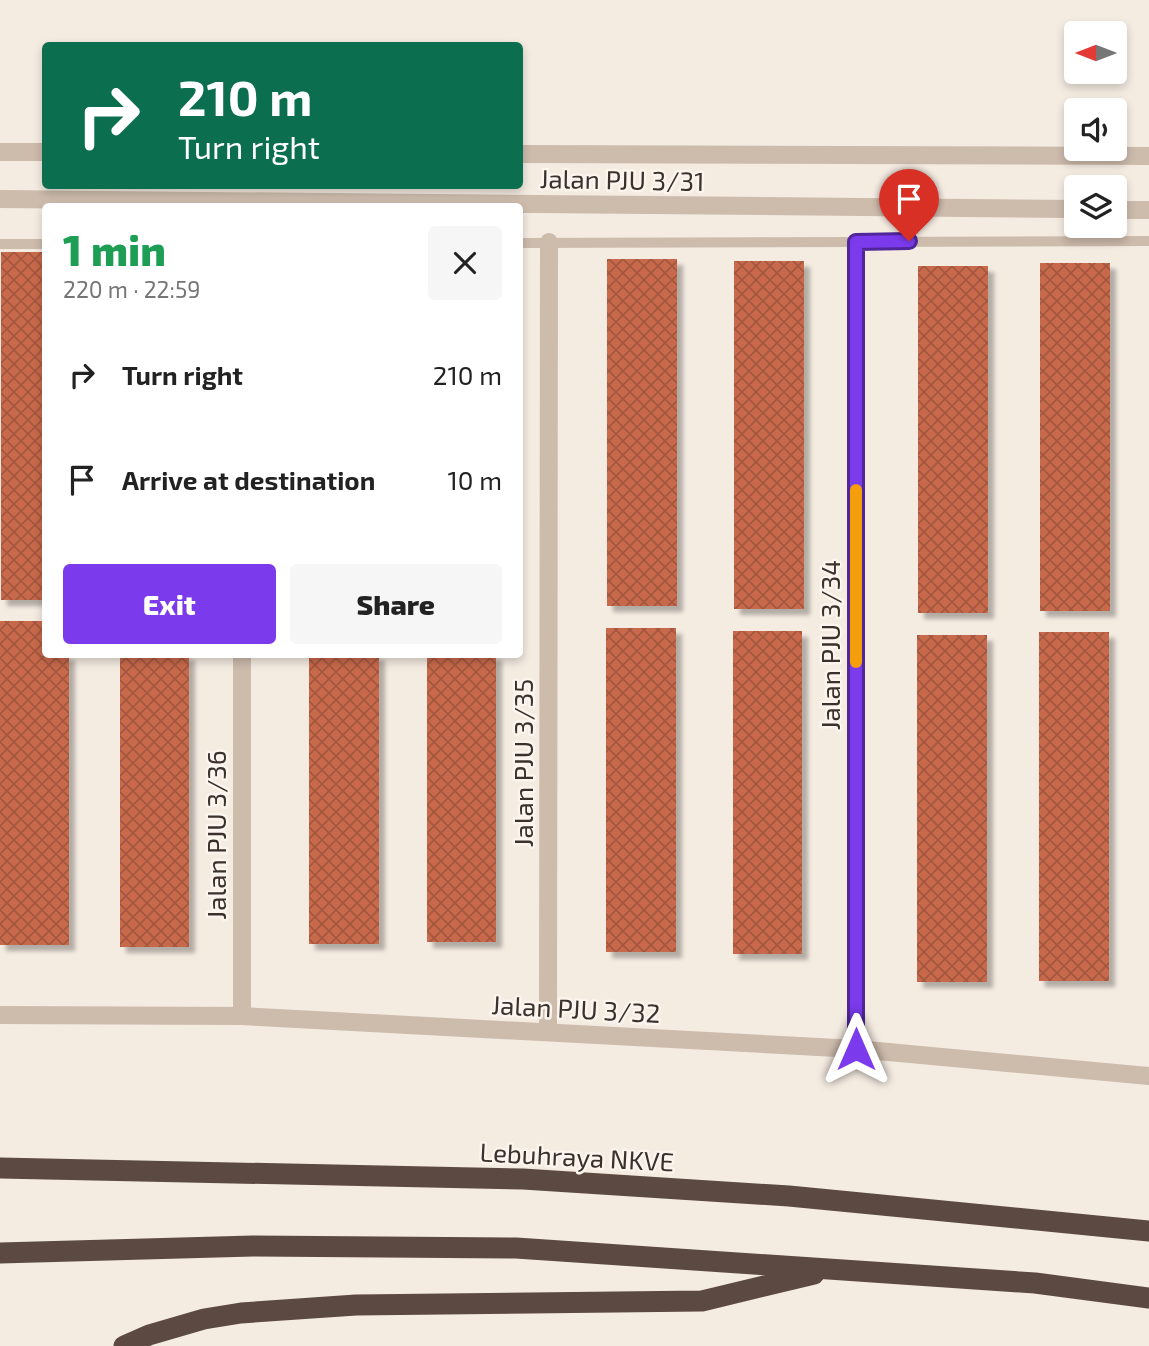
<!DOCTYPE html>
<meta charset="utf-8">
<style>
body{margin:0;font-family:"Exo 2",sans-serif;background:#f6f6f6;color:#222;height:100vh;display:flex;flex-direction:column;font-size:26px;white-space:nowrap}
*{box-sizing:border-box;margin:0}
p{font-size:23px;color:#767676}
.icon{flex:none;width:38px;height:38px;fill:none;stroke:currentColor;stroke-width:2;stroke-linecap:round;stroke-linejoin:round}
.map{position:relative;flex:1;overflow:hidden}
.drawer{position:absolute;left:42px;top:203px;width:481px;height:455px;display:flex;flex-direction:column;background:#fff;border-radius:7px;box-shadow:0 4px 10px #0003}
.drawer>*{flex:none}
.guide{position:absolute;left:42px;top:42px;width:481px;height:147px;border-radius:7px;box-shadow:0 4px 10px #0003;background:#0b6e4f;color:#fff;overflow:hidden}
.needle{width:46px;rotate:270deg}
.buttons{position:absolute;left:1064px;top:21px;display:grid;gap:14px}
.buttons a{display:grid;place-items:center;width:63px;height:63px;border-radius:7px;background:#fff;box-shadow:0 4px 10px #0003;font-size:35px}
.pin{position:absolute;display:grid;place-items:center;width:60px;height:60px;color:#fff;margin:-72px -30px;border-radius:50% 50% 50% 0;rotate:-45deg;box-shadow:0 0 7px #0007}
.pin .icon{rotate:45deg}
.me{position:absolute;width:77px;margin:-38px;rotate:0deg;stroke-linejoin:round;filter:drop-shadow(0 0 5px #0008)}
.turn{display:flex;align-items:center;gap:24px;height:147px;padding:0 21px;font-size:32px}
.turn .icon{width:91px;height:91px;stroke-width:2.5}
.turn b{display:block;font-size:49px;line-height:60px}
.round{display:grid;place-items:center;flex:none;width:74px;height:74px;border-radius:7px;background:#f6f6f6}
.overview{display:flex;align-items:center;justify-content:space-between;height:119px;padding:0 21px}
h1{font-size:42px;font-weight:800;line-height:52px;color:#1e9e55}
.primary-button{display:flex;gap:14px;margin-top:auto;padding:14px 21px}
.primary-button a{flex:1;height:80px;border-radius:7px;background:#7c3aed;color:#fff;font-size:28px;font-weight:800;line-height:80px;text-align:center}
.primary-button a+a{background:#f6f6f6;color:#222}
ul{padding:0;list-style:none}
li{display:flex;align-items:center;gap:21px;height:105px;padding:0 21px}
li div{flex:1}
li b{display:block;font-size:26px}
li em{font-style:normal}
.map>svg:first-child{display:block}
.building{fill:url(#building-cross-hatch);filter:url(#shadow)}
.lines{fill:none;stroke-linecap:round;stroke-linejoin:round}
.service{stroke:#cdbbac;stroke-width:10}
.minor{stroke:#cdbbac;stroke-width:18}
.tertiary{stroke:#cdbbac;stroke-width:18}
.motorway{stroke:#5c4a42;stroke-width:21}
.route-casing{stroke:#51269a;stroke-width:18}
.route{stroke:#7c3aed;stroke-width:12}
.slow{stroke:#f59e0b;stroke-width:12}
.labels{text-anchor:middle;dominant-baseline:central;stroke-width:5;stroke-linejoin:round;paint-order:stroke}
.street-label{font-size:26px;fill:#3b302b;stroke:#fbf5ee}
</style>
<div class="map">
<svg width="1149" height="1346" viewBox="0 0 1149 1346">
<defs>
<pattern id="building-cross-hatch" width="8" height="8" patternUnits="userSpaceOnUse" patternTransform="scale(1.75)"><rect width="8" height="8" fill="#c8694b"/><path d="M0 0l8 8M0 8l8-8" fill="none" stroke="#a4573f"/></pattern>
<filter id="shadow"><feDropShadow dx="6" dy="6" stdDeviation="2" flood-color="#0004"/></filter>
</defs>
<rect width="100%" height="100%" fill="#f4ebe1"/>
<g class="building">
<rect x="1" y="252" width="45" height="348"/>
<rect x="607" y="259" width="70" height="347"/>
<rect x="734" y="261" width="70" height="348"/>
<rect x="1040" y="263" width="70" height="348"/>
<rect x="918" y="266" width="70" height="347"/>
<polygon points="0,621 46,621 46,654 69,654 69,945 0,945"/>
<rect x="606" y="628" width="70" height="324"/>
<rect x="733" y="631" width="69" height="323"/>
<rect x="1039" y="632" width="70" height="349"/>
<rect x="917" y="635" width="70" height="347"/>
<rect x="120" y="654" width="69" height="293"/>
<rect x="309" y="654" width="70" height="290"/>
<rect x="427" y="654" width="69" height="288"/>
</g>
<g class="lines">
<g class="service">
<polyline points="520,243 1149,241"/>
<polyline points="0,244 46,244"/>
</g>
<g class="minor">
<polyline points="242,654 242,1016"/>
<polyline points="0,1015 242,1016 856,1049 1149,1076"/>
<polyline points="548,1032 549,242"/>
<polyline points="856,1049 856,242"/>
</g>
<g class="tertiary">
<polyline points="0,152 46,152"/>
<polyline points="520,154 1149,156"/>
<polyline points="0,199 1076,209"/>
<polyline points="1115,210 1149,210"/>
</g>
<g class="motorway">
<polyline points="0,1168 523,1179 789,1196 1149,1231"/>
<polyline points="0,1253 253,1246 516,1248 1035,1283 1149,1298"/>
<polyline points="124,1346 149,1335 204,1319 241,1313 356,1305 702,1301 814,1274"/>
</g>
</g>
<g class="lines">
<g class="route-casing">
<polyline id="route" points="856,1049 856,242 909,241"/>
</g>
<use href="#route" class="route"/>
<polyline class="slow" points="856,490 856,662"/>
</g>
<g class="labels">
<g class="street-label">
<text transform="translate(622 179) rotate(1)">Jalan PJU 3/31</text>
<text transform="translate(829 645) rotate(-90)">Jalan PJU 3/34</text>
<text transform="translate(522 763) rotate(-90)">Jalan PJU 3/35</text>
<text transform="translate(215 835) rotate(-90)">Jalan PJU 3/36</text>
<text transform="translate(576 1008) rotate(3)">Jalan PJU 3/32</text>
<text transform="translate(577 1156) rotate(3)">Lebuhraya NKVE</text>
</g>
</g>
</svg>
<div class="buttons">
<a><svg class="needle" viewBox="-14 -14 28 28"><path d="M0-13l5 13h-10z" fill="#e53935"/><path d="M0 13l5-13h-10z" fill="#767676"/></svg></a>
<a><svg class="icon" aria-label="sound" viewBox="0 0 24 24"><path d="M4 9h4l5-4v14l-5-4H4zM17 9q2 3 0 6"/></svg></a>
<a><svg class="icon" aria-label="layers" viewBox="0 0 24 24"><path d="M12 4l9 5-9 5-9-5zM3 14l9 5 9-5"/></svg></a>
</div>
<div class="pin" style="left:909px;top:241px;background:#d93025"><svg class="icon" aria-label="arrive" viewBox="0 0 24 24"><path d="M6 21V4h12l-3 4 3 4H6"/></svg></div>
<svg class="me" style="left:856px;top:1049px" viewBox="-20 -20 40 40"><path d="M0-17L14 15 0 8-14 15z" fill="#7c3aed" stroke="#fff" stroke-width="4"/></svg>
<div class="guide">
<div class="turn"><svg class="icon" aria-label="right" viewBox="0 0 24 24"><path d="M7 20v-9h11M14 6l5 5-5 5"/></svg><div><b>210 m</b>Turn right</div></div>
</div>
<section class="drawer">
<div class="overview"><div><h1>1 min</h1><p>220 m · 22:59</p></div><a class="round"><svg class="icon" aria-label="close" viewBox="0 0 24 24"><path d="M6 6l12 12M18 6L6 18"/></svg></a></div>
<ul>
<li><svg class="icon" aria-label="right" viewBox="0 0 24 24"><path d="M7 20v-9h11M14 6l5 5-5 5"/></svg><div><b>Turn right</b></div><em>210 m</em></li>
<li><svg class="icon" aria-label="arrive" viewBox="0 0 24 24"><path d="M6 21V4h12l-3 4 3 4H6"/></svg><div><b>Arrive at destination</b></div><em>10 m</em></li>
</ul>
<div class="primary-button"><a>Exit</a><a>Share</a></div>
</section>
</div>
